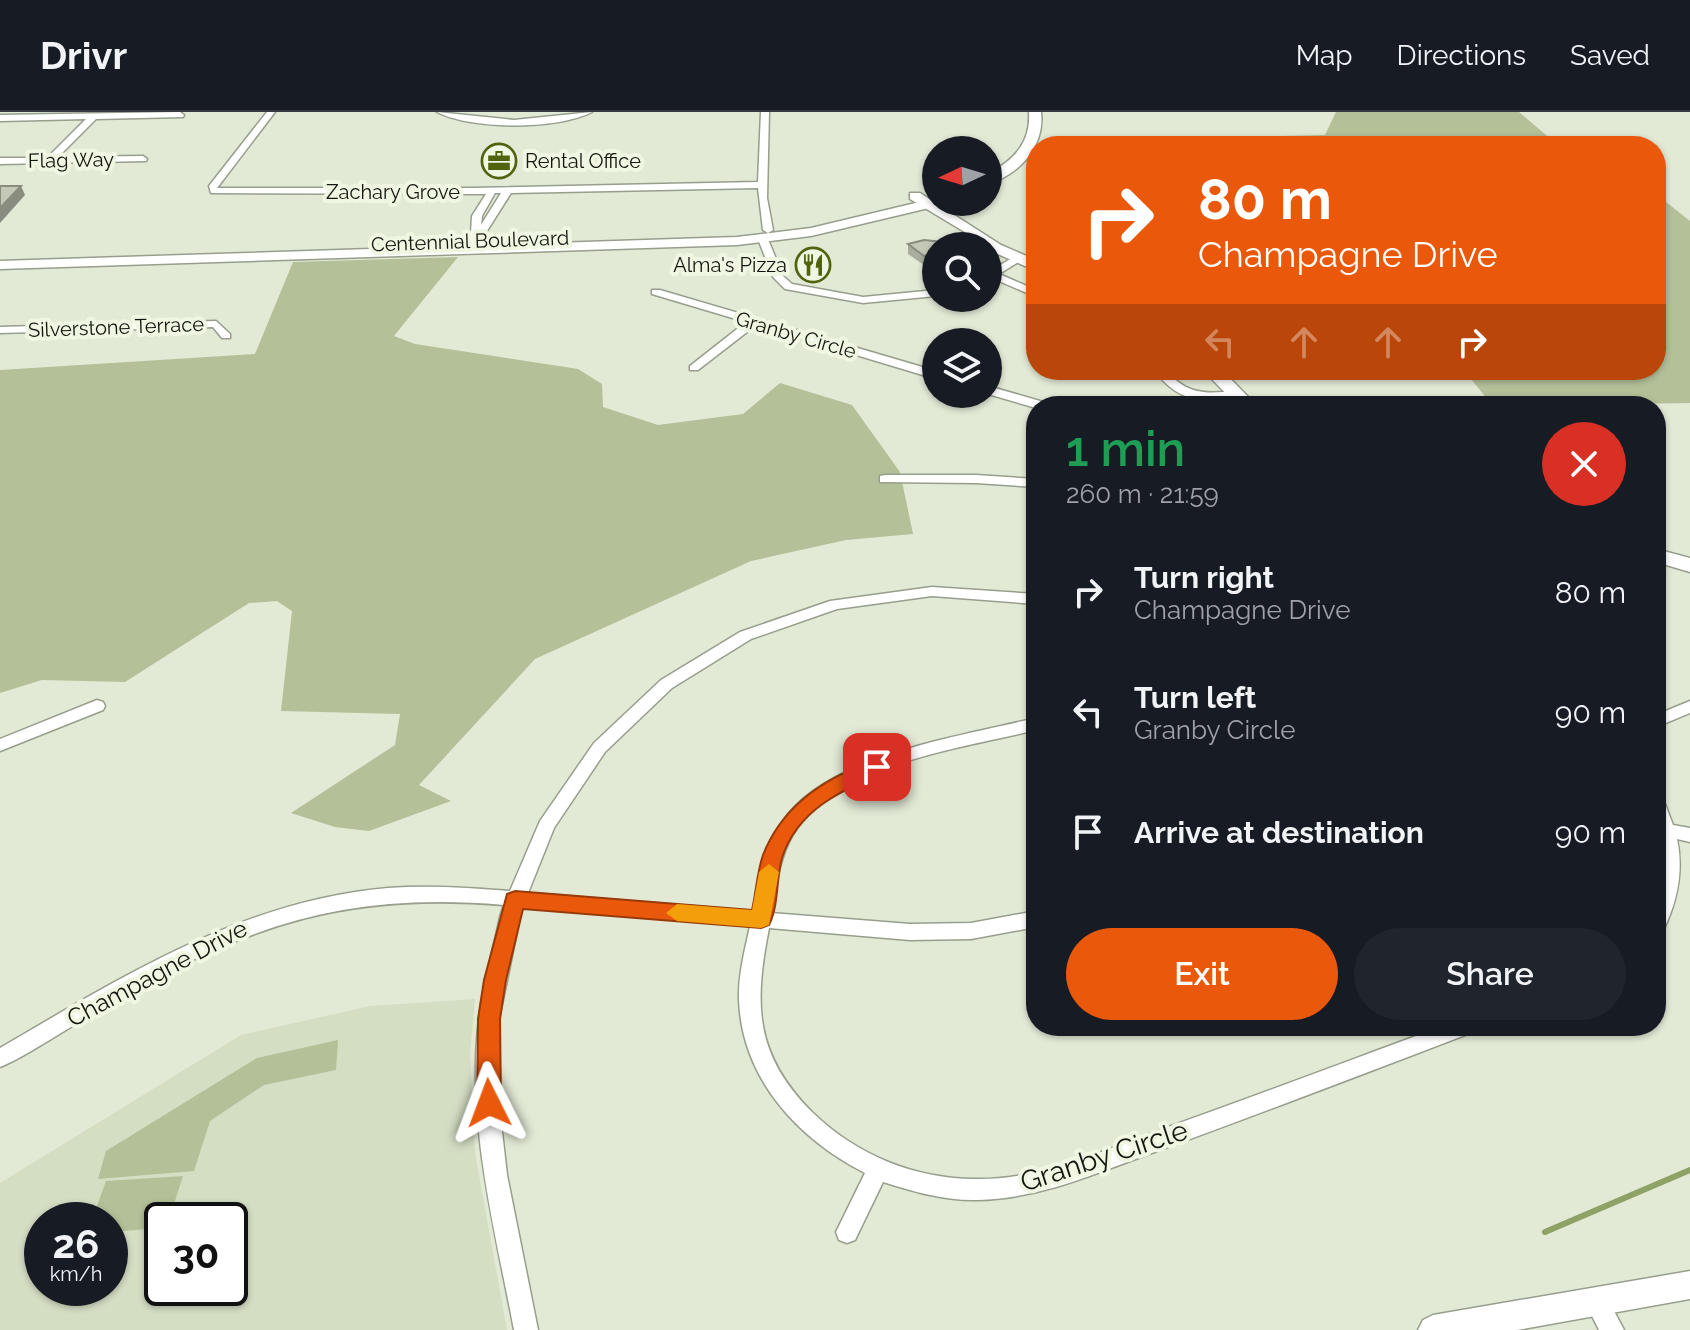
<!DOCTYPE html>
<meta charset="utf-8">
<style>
body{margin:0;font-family:Raleway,sans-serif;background:#20242c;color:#f1f3f6;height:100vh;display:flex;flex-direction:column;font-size:30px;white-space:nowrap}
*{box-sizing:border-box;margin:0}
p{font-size:26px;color:#9ea1a6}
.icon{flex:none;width:44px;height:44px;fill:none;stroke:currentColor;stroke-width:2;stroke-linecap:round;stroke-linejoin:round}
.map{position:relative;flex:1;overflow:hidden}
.side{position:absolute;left:1026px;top:284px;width:640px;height:640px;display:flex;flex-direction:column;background:#171b24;border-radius:32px;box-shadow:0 2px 6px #0004}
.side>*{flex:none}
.top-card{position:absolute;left:1026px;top:24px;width:640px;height:244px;border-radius:32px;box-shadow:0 2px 6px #0004;background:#ea580c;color:#fff;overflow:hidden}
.needle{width:52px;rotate:266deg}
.fabs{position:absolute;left:922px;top:24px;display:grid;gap:16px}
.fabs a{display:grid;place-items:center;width:80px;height:80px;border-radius:50%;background:#171b24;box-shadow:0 2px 6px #0004;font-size:40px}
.speed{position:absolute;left:24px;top:1090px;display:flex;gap:16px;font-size:40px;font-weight:700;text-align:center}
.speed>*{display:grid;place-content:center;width:104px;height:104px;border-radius:50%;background:#171b24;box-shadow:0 2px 6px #0004;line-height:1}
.speed small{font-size:20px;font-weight:400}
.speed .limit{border:4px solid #111;border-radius:12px;background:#fff;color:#111}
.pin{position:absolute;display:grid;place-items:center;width:68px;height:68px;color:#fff;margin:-34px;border-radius:16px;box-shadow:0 4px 12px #0006}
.me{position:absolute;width:88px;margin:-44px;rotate:357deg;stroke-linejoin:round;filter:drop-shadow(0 0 6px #0008)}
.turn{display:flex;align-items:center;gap:28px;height:168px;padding:0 40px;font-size:36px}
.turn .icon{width:104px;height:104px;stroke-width:2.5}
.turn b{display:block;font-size:56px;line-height:68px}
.lanes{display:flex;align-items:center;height:76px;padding:0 40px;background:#0003;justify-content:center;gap:40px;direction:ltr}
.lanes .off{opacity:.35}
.round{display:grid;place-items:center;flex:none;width:84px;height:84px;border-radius:42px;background:#20242c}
.summary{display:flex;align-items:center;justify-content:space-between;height:136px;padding:0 40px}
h1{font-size:48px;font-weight:600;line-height:60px;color:#1e9e55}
.primary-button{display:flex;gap:16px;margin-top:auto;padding:16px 40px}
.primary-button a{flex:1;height:92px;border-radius:48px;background:#ea580c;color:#fff;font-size:32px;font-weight:600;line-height:92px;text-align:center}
.primary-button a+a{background:#20242c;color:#f1f3f6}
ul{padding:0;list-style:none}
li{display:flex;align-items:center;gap:24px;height:120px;padding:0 40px}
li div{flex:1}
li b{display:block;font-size:30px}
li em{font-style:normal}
header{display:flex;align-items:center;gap:48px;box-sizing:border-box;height:112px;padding:0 40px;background:#171b24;border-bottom:2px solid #363941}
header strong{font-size:38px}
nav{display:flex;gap:44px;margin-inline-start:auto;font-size:28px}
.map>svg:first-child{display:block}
.built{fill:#d4dec3;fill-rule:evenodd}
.green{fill:#b3c098}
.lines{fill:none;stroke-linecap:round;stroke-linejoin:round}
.stream{stroke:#8fa266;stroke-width:6}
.minor-casing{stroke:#979e8c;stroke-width:3}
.tertiary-casing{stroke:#979e8c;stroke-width:3}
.secondary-casing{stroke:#979e8c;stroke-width:3}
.primary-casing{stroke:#979e8c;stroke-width:3}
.minor{fill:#fff;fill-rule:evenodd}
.tertiary{fill:#fff;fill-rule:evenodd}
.secondary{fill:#fff;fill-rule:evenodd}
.primary{fill:#fff;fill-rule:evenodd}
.wall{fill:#a8ad9d}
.shaded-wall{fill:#888d7f}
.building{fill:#c3c9b6;stroke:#888d7f;stroke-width:2}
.route{fill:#ea580c;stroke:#983908;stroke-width:2}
.slow{fill:#f59e0b}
.labels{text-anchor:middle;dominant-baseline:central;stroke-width:8;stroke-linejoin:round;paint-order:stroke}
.far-street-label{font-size:20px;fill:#14160f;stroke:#eff6e2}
.far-poi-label{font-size:20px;fill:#14160f;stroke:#eff6e2;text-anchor:start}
.street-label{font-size:24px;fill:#14160f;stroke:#eff6e2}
.near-street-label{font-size:28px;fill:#14160f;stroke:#eff6e2}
</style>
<header>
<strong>Drivr</strong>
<nav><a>Map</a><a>Directions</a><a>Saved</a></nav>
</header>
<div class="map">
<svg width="1690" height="1218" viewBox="0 0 1690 1218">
<rect width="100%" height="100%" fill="#e2e9d5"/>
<path class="built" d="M475 887 470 942 475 1041 507 1218H0V1071L241 923 370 894ZM42 1108H110V1176H42ZM162 1108H230V1176H162Z"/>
<g class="green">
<polygon points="1336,0 1519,0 1559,34 1289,34 1281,24 1325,23"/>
<polygon points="1656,82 1690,109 1690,291 1512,294 1487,287 1464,258 1656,258"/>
<polygon points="458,145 394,224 415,232 578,257 602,272 603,295 658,313 743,302 780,271 852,293 900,360 913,422 846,428 751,449 535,547 419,673 451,689 369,719 335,715 291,701 395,633 400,602 281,599 292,499 277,489 249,491 125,570 42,568 0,581 0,258 255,242 293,150"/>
<polygon points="338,928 336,958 264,973 210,1009 194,1059 98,1067 106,1039 257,946"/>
<polygon points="183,1064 169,1108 162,1108 162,1116 110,1120 110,1108 92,1108 106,1069"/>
</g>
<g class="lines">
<polyline class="stream" points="1545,1120 1690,1058"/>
<g class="minor-casing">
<g id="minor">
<polygon points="180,0 184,3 183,5 96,7 58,45 143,44 147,47 146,49 0,52 0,46 47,46 86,7 0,9 0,3"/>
<path d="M267 0H275L217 76H472L758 70 761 0H769L767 86 773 118 768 121 763 118 758 76 511 81 480 130V138L475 141 470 138 472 104 486 82 211 81 209 74ZM495 81H501L481 113 482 104Z"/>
<path d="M437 0 514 8 592 0C557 18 472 18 437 0Z"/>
<polygon points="759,125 767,125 783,164 792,172 863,185 936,178 936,184 863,191 785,177 773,165 758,127"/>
<polygon points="1014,145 1023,147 999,162 1036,178 1036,185 992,166 988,167 988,160"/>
<polygon points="652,178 660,178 936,259 936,267 756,213 698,258 690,258 690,254 746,210 652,182"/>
<polygon points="216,209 230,222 230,226 222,226 213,215 0,221 0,215"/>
<path d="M1154 258H1166C1183 278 1197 282 1223 280 1231 280 1235 279 1241 283 1234 288 1225 288 1216 288 1188 290 1171 280 1154 258Z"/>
<polygon points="988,274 1047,291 1049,294 1036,296 988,282"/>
<polygon points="885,363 976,363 1036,367 1036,375 976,371 880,370 880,364"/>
<path d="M932 475 1036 482V492L932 484 837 497 751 527 672 576 605 640 554 716 528 781 753 799C759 769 764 739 781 712 823 644 962 624 1036 606V618C963 636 833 652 792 724 779 747 776 775 771 801L910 812 971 811 1036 799V815L971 827 910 828 769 816C754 892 754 942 812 1000 856 1043 915 1067 976 1067 1039 1068 1100 1040 1157 1019 1253 985 1348 949 1443 914H1476L1473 920C1369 960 1264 1000 1160 1038 1101 1059 1041 1087 978 1088 945 1089 915 1080 883 1070L855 1128 847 1131 839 1128 836 1120 865 1061C798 1027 742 967 739 888 738 863 745 838 750 814L522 795 499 907 498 985 507 1063 538 1218H514C495 1117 466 1010 479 907 483 873 493 839 500 805L504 793C350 780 255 811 121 885 95 900 69 916 43 932 29 940 15 949 0 955V936C122 865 244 788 388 776 429 773 470 776 510 779L540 709 594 631 661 568 740 520 830 489Z"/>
<polygon points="97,588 103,590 105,594 103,598 0,639 0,627"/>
<polygon points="1690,589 1690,601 1656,615 1656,603"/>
<path d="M1656 683 1662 684 1673 713 1690 716V730L1677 727C1684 760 1677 790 1663 819L1656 822V792L1662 752 1656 714Z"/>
<polygon points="1596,1176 1604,1180 1624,1218 1599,1218 1584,1188 1588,1180"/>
</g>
</g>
<g class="tertiary-casing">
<polygon id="tertiary" points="1690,1159 1690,1187 1517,1218 1418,1218 1423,1208 1433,1203"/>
</g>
<g class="secondary-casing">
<polygon id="secondary" points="928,88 933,89 933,95 811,124 737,133 0,157 0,149 737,125 811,116"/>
</g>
<g class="primary-casing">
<g id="primary">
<path d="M1029 0H1041C1045 34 1020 62 988 72V62C1014 48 1031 31 1029 0Z"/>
<polygon points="910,81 920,81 1001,133 1036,148 1036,159 991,139 988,134 910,87"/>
<polygon points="1203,258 1222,258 1257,294 1238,294"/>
<polygon points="1656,437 1690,446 1690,460 1656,450"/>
</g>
</g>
<use href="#minor" class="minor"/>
<use href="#tertiary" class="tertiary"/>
<use href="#secondary" class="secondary"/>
<use href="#primary" class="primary"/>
</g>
<polygon class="wall" points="908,132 962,134 924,153 908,142"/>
<g class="shaded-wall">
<polygon points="21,74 25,83 0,111 0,96"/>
<polygon points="936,140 936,150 924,153 924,144"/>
</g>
<g class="building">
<polygon points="0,74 21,74 0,96"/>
<polygon points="924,128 963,132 955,134 936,134 936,140 924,144 908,132"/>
</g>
<path class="route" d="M877 648 887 655 884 660C842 678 797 698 782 746 776 767 779 793 769 813L761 816 523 797 506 868 500 907 501 991 498 999 489 1002 481 999 477 991 478 907 484 868 507 782 515 779 752 798C756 781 757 760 763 743 783 692 827 664 877 648Z"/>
<polygon class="slow" points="769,752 779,760 769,813 761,816 677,809 666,801 677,792 752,798 759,760"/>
<defs>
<g id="office-ring" transform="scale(1.8)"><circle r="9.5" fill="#eff6e2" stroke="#50640f" stroke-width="1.5"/><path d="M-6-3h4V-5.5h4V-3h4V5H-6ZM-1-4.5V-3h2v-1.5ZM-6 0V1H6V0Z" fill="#50640f"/></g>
<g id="restaurant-ring" transform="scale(1.8)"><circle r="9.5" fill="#eff6e2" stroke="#50640f" stroke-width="1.5"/><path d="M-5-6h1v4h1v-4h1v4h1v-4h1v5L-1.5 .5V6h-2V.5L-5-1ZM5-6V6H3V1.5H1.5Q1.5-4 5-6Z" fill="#50640f"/></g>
</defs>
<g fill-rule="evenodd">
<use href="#office-ring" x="499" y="49"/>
<use href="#restaurant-ring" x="813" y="153"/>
</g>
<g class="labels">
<g class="far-street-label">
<text transform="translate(71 48) rotate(-1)">Flag Way</text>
<text x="393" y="80">Zachary Grove</text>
<text transform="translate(470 129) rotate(-2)">Centennial Boulevard</text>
<text transform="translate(116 215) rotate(-2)">Silverstone Terrace</text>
<text transform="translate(796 223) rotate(16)">Granby Circle</text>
</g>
<g class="far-poi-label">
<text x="525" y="49">Rental Office</text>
<text x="787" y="153" text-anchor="end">Alma's Pizza</text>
</g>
<g class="street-label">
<text transform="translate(157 861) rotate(-28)">Champagne Drive</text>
</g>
<g class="near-street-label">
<text transform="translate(1104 1044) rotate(-18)">Granby Circle</text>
</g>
</g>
</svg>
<div class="fabs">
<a><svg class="needle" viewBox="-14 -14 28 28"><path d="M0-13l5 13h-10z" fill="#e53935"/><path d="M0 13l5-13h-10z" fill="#9ea1a6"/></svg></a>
<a><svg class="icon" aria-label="search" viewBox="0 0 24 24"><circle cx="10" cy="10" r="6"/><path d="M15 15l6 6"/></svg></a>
<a><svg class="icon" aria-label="layers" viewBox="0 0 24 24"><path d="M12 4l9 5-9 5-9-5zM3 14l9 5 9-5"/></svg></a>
</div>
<div class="speed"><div>26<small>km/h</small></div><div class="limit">30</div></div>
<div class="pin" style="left:877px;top:655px;background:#d93025"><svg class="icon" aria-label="arrive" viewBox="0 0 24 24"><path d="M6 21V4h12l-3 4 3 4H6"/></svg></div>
<svg class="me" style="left:489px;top:991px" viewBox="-20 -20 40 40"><path d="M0-17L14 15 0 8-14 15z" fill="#ea580c" stroke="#fff" stroke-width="4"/></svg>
<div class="top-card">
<div class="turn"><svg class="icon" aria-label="right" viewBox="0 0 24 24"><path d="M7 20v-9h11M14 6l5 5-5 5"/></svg><div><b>80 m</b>Champagne Drive</div></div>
<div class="lanes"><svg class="icon off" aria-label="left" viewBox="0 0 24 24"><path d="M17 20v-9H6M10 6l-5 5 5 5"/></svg><svg class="icon off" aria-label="ahead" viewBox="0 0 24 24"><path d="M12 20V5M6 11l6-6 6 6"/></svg><svg class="icon off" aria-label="ahead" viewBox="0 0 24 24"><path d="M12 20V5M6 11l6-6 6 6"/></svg><svg class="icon" aria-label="right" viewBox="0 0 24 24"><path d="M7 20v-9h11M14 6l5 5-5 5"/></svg></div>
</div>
<section class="side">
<div class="summary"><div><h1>1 min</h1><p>260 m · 21:59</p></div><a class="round" style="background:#d93025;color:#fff"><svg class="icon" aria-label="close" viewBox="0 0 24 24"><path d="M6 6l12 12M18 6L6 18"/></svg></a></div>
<ul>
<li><svg class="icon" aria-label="right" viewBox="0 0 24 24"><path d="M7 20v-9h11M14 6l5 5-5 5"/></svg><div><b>Turn right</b><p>Champagne Drive</p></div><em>80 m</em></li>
<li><svg class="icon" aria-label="left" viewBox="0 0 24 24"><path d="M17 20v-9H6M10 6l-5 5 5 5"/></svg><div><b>Turn left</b><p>Granby Circle</p></div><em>90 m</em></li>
<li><svg class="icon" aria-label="arrive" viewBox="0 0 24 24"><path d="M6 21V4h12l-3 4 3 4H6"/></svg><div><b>Arrive at destination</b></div><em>90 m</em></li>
</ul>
<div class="primary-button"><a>Exit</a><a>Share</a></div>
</section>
</div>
